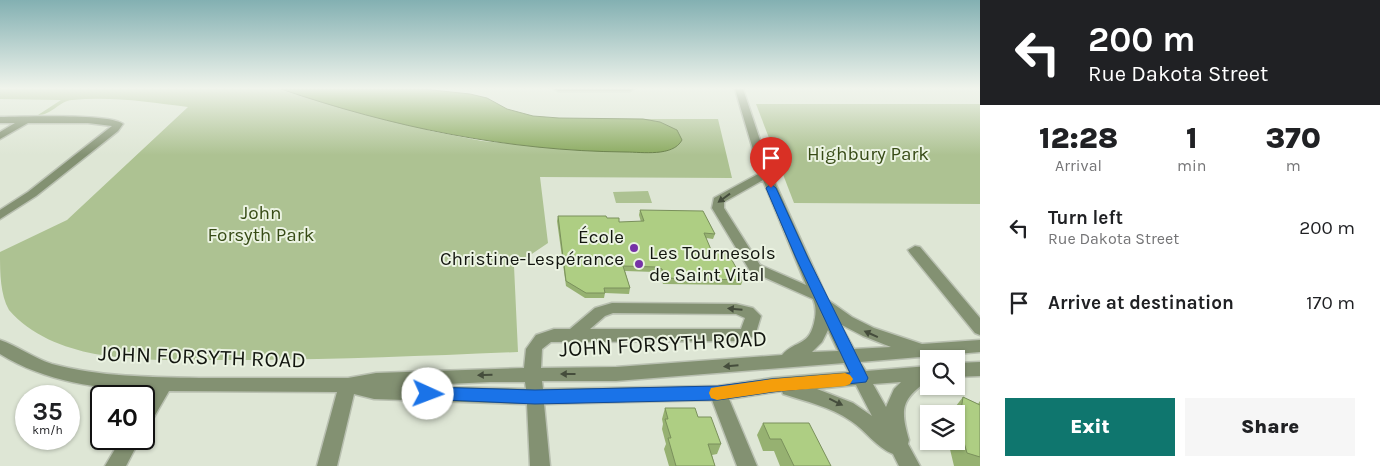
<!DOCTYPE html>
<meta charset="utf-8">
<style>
body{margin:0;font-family:Karla,sans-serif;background:#f6f6f6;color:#202124;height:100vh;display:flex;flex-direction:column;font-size:19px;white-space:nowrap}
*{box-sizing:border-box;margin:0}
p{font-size:16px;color:#757577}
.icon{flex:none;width:28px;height:28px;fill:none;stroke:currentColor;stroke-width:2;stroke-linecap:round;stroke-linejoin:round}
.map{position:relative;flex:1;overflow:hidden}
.panel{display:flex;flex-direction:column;background:#fff;width:400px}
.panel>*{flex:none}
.banner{background:#202124;color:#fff;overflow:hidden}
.buttons{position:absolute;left:920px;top:350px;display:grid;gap:10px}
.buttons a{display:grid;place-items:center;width:45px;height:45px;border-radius:0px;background:#fff;box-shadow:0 1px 4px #0004;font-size:25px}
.speed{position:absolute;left:15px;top:385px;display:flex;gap:10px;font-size:25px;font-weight:700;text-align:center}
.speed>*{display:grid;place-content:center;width:65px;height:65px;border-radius:50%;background:#fff;box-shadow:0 1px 4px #0004;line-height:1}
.speed small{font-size:12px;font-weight:400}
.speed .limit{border:2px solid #111;border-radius:8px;background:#fff;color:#111}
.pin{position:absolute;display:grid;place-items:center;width:42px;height:42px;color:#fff;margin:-51px -21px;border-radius:50% 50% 50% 0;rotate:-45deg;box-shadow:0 0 5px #0007}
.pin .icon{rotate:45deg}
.me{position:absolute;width:55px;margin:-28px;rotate:92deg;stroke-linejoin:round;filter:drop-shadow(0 0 4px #0008)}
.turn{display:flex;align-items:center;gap:18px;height:105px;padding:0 25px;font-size:22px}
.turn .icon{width:65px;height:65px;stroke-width:2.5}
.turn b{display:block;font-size:35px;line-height:42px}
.eta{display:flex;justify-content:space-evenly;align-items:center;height:85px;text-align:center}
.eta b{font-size:30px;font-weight:800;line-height:35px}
.primary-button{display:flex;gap:10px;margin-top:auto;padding:10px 25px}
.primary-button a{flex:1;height:58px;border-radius:0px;background:#0f766e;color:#fff;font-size:20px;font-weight:800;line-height:58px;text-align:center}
.primary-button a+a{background:#f6f6f6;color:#202124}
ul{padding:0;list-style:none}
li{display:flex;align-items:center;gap:15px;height:75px;padding:0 25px}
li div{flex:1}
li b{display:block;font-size:19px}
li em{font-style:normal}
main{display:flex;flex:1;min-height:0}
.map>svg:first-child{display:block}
.green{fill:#adc292}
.water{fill:#8cab61;stroke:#677e48}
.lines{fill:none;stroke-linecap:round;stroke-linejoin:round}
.minor-casing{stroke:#b9c0b1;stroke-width:3}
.minor{fill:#839172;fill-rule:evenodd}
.wall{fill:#96b171}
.building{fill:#aece83;stroke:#7a905c}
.oneway{fill:#454d3c}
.route{fill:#1a73e8;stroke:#114b97}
.slow{fill:#f59e0b}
.poi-dot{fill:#7632a6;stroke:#ebf3e2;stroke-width:2}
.labels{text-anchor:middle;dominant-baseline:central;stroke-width:4;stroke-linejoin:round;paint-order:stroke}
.park-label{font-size:19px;fill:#374b16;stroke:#ebf3e2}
.poi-label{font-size:19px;fill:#12150f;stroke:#ebf3e2;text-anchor:end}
.near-street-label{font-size:22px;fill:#12150f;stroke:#ebf3e2}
</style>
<main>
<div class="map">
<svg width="980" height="466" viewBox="0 0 980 466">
<rect width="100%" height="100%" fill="#dee6d5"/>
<g class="green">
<path d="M0 89H280L431 131 482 141 576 150 665 151 672 149 677 130 660 122 637 119H718L732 178 540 177 548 243 514 266 518 352C424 356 329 360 235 360 188 360 141 362 95 354 64 348 30 335 9 310 0 294 0 272 0 252L67 220 188 107C150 102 110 96 72 100 59 101 52 115 38 115L61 100 0 99Z"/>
<polygon points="756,104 980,104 980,204 794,203"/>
<polygon points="648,191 652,203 616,203 613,192"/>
</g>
<path class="water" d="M281 89H423L470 94 487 98 507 109 533 116 559 118 643 119 660 122 677 130 682 140C673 157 642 152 626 152 508 151 392 127 281 89Z"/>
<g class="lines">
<g class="minor-casing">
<g id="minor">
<polygon points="554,89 634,89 630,91 558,91"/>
<path d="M735 89H743L772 176 828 300 852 317 874 328 922 344 980 340V352L860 362 866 371 929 366V380C901 399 900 409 909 440L908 444 920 466H899L893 454C877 448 865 430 851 421 829 406 807 402 783 394L782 391 729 399 757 466H737L712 400 544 404 550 466H530L527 404 374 399 354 394 337 466H317L337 392 169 391 150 424 144 426V402L151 391C99 389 45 382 0 354V340C18 346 33 358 52 364 100 377 150 377 199 378 249 378 298 378 348 378L376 373 524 368 526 349 536 335 554 329H570L595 308 612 303 736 304 753 308 761 316 755 336 742 341 551 342 542 349 541 368 616 367 782 355C796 339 810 348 815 318 816 311 816 306 813 299L750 271 712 208 714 198 760 173ZM763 180 806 285 760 265 724 208V202ZM613 313 736 314 745 318 741 329H590L605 316ZM840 324 863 336 891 347 854 349ZM828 330 838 351 812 352 822 342ZM844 363 849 372 772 378 718 386 543 389 542 381H616ZM490 382H525L526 389 405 386ZM901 382 894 389 886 407 873 384ZM856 385 872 416 853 403 817 389Z"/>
<path d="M0 117C22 117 109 113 123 124L118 131 36 196 0 219V210L28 192 112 126 88 123H28L0 139V132L15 123H0Z"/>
<polygon points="915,246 920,247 980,318 980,335 975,333 910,253 908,250"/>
<polygon points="980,362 980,376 956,377 956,363"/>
<polygon points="121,439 140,439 126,466 105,466"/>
</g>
</g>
<use href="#minor" class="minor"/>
</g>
<g class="wall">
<polygon points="640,210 715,234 713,239 706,238 712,252 743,280 741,285 663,284 660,275 655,272 625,271 630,288 629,294 605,293 604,298 585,298 566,286 557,221 558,216 619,222 641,222 639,215"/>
<polygon points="963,397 978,404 980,401 980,466 954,466 948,441 956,441 956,414 951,414 952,411"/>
<polygon points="665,408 698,417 721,444 717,454 712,455 715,466 669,466 664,449 666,444 662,429 663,424 662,419"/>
<polygon points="763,423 831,466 780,466 774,451 763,451 757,435"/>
</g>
<g class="building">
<polygon points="640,210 703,211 715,234 704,233 712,252 728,253 743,280 665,278 662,269 656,267 623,266 630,288 604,288 605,293 586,293 566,281 558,216 606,216 607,218 619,218 619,222 644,221"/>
<polygon points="963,397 980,405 980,457 967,453 959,425"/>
<polygon points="665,408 695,408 698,417 711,417 721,444 708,444 715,466 676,466 668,438 671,438 665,419 668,419"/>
<polygon points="763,423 809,423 831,466 794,466 781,439 770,439"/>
</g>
<defs><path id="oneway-solid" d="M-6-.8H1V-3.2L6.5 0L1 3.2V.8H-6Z" transform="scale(1.25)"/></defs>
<g class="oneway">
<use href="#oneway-solid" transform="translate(724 198) rotate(144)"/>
<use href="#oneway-solid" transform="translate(735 309) rotate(-175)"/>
<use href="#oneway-solid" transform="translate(871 334) rotate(-156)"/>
<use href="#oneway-solid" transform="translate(731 366) rotate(175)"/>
<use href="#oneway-solid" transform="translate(568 374) rotate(180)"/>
<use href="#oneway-solid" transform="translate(485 375) rotate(178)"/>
<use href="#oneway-solid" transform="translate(836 402) rotate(26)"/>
</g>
<linearGradient id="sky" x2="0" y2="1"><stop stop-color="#83b0b2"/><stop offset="0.57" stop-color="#f0f4ec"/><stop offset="1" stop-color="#f0f4ec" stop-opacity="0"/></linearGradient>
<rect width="980" height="155" fill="url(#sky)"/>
<polygon class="route" points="771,184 776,188 808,258 868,378 866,382 772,392 718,400 535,404 422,399 420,394 422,389 428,387 535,390 718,386 772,379 850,373 796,258 766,188"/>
<polygon class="slow" points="845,373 850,375 853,379 850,384 845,386 772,392 717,400 711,398 709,393 711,388 717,387 772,379"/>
<g class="poi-dot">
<circle cx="634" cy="248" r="5"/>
<circle cx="639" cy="264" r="5"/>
</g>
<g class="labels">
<g class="park-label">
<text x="868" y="154">Highbury Park</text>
<text x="261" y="213">John<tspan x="261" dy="22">Forsyth Park</tspan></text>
</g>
<g class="poi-label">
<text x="624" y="237">École<tspan x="624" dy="22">Christine-Lespérance</tspan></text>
<text x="649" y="253" text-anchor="start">Les Tournesols<tspan x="649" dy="22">de Saint Vital</tspan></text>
</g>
<g class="near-street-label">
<text transform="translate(663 344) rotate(-3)">JOHN FORSYTH ROAD</text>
<text transform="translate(202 357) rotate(2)">JOHN FORSYTH ROAD</text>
</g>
</g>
</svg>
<div class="buttons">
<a><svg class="icon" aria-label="search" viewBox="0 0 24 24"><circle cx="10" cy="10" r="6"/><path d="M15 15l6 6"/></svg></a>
<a><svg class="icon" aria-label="layers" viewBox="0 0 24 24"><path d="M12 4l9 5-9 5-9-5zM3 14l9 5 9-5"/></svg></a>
</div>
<div class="speed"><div>35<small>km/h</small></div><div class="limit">40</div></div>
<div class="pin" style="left:771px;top:188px;background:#d93025"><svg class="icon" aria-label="arrive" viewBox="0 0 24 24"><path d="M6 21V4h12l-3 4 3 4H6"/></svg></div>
<svg class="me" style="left:428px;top:394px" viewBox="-20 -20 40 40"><circle r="19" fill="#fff"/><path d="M0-13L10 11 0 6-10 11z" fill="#1a73e8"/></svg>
</div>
<section class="panel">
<div class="banner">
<div class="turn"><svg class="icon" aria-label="left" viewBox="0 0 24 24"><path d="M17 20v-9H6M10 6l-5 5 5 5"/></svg><div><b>200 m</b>Rue Dakota Street</div></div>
</div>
<div class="eta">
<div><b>12:28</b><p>Arrival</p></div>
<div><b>1</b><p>min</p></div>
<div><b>370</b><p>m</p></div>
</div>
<ul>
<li><svg class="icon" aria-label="left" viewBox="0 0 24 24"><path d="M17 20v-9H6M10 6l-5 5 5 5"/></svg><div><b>Turn left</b><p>Rue Dakota Street</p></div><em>200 m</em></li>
<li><svg class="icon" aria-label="arrive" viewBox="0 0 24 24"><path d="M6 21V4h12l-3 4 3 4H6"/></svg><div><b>Arrive at destination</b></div><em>170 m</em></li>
</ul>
<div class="primary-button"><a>Exit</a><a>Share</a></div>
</section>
</main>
